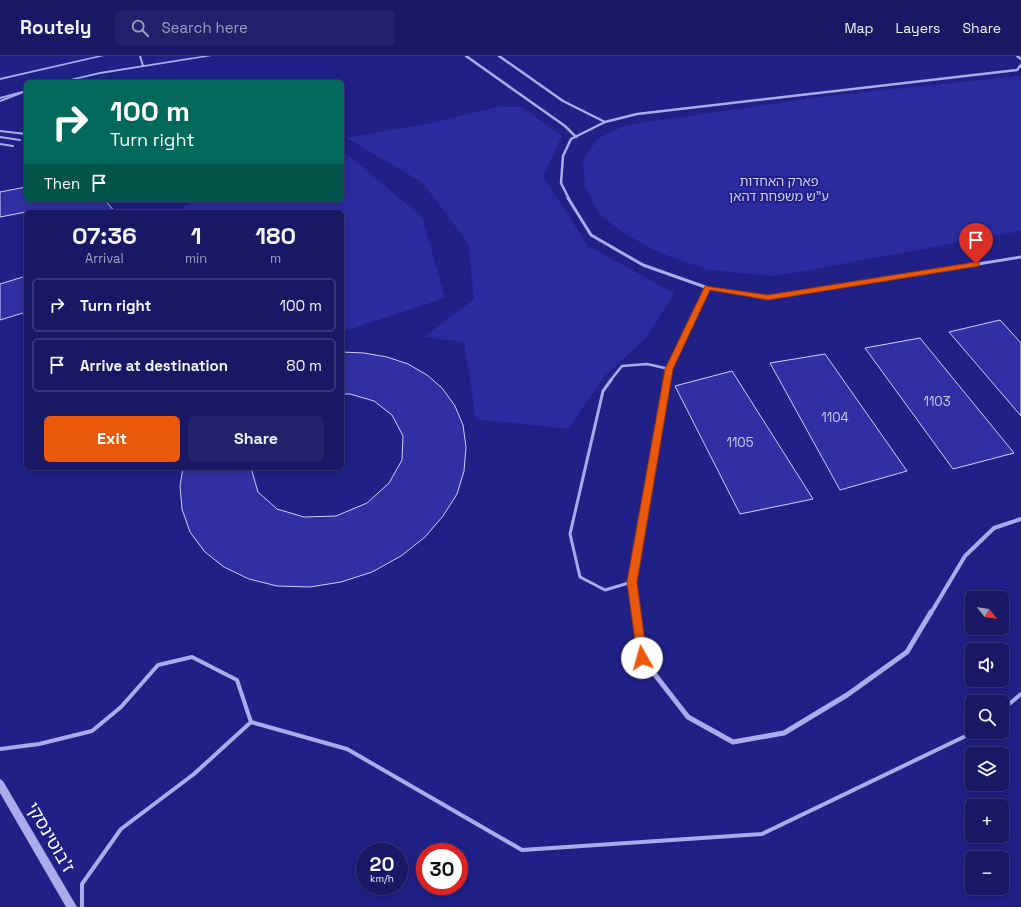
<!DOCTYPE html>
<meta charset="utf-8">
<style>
body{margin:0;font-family:"Space Grotesk","Noto Sans Hebrew",sans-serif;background:#22216b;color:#f1f3f6;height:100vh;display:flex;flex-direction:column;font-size:15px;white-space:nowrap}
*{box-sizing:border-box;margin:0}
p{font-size:13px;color:#9fa0bf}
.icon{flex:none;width:22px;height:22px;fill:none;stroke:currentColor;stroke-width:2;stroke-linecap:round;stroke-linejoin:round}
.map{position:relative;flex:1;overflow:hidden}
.sheet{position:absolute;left:24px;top:154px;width:320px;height:260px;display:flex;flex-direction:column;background:#191865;border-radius:6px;box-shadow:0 2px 10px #0003,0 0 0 1px #373779}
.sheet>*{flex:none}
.guide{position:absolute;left:24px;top:24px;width:320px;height:122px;border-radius:6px;box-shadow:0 2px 10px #0003,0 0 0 1px #373779;background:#00695c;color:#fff;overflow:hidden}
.needle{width:26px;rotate:120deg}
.tools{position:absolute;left:965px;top:535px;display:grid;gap:8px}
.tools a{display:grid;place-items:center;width:44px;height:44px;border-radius:6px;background:#191865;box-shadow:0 2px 10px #0003,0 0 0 1px #373779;font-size:20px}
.speed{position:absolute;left:356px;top:787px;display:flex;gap:8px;font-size:20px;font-weight:700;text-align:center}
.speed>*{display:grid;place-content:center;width:52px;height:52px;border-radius:50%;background:#191865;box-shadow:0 2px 10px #0003,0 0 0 1px #373779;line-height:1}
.speed small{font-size:10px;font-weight:400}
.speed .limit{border:6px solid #d22;background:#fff;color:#111}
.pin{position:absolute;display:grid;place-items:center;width:34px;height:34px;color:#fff;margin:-41px -17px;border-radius:50% 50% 50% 0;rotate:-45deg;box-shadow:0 0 4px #0007}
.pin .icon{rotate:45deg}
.me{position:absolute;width:44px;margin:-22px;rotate:353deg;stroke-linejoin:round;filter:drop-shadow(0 0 3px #0008)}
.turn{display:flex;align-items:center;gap:14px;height:84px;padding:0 20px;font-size:18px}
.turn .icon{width:52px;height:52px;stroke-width:2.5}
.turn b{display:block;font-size:28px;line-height:34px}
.then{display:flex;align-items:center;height:38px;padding:0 20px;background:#0003;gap:8px;font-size:15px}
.eta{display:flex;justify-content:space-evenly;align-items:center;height:68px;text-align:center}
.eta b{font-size:24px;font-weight:700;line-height:28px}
.action{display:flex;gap:8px;margin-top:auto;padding:8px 20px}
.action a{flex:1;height:46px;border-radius:6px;background:#ea580c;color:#fff;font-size:16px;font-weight:700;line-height:46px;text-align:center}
.action a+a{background:#22216b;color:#f1f3f6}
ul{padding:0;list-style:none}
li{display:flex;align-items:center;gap:12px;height:54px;margin:0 8px 6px;padding:0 12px;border:2px solid #373779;border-radius:6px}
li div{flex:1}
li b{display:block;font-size:15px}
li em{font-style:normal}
header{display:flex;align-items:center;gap:24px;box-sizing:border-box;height:56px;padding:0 20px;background:#191865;border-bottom:1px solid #373779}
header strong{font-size:19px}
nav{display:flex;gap:22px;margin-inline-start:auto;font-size:14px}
.search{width:280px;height:36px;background:#22216b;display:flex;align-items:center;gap:10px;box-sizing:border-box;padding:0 14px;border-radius:6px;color:#9fa0bf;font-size:15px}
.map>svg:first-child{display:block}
.green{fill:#2a2b9f}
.building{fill:#3030a4;stroke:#cfcff8}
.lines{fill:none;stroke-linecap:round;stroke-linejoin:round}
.service-far3{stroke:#aaabea;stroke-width:2}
.service-far2{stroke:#aaabea;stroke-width:2.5}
.service-far1{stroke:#aaabea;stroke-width:3}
.service{stroke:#aaabea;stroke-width:4}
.minor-far3{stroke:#aaabea;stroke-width:2.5}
.minor-far2{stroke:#aaabea;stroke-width:3}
.minor-far1{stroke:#aaabea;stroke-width:4}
.minor{stroke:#aaabea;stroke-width:5}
.tertiary{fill:#aaabea;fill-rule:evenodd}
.route{fill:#ea580c;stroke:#983908}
.labels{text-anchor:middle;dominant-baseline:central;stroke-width:4;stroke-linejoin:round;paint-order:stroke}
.far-park-label{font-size:13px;fill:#cfcff8;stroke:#212087}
.number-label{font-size:13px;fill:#cbcbe8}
.near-street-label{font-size:18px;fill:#fff;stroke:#212087}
</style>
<header>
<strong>Routely</strong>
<div class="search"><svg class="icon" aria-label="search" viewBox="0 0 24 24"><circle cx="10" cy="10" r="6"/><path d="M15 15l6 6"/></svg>Search here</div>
<nav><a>Map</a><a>Layers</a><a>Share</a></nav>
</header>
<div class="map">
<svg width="1021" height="851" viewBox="0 0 1021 851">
<rect width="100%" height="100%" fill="#212087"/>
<g class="green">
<polygon points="1021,20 1021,175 776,220 709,214 660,197 627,179 599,158 585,130 583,106 597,83 626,69 836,39"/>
<polygon points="497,51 522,51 562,80 543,120 588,190 674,237 647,281 604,321 568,373 476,363 464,286 424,281 474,243 468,187 423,127 347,82 436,66"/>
<polygon points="342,94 422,161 445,242 342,276 342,156 176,156 195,144 342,144"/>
</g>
<g class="building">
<polygon points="26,131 26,144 105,144 115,156 26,156 0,161 0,136"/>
<polygon points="26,220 26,256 0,264 0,228"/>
<polygon points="1000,264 1021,287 1021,360 949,276"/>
<polygon points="920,282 1014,397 953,413 865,292"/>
<polygon points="342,296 364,297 387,301 408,308 427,319 442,332 455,350 463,369 466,391 464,415 457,438 443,460 425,481 401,500 372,516 341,526 310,531 277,530 249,523 224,511 205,496 190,476 182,453 180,430 183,412 251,412 258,436 277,453 304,461 336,460 367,447 389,427 402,404 403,380 392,359 374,345 350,338 342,338"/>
<polygon points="825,298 907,415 840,434 770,307"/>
<polygon points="732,315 813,443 740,458 675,330"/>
</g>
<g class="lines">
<g class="service-far3">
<polyline points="140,0 143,10"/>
<polyline points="0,45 26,35"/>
<polyline points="0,75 26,78"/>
<polyline points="0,81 20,84"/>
<polyline points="0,88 13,90"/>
</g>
<polyline class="service-far2" points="610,325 622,310 647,308 669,313"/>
<polyline class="service-far1" points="611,324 603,335 570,478 580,521 605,534 632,526"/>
<g class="service">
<polyline points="1002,654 1021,638"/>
<polyline points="251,666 347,693 522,794 762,778 974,676"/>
<polyline points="0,693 39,688 92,675 121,651 158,609 192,601 237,624 251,666"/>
<polyline points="82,851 82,828 121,773 194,718 251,666"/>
</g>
<g class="minor-far3">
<polyline points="466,0 565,70 576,81"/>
<polyline points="499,0 563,45 605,66"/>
<polyline points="1017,0 1021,3"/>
<polyline points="569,143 561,127 563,100 571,83 605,66 637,58 1017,14 1021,9"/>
</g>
<g class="minor-far2">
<polyline points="568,142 591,179 643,209 708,232 768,242 1021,201"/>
<polyline points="667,325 669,313 708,232"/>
</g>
<g class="minor-far1">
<polyline points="636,557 632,526 667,324"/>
<polyline points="931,557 965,500 994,472 1021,463"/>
</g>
<polyline class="minor" points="636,556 642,602 688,661 733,686 784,677 847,639 907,596 931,556"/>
<g class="tertiary">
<polygon points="97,0 104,0 0,24 0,22"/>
<polygon points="202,0 212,0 100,18 65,26 58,26 100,16"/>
<polygon points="26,34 26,36 0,43 0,41"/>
<polygon points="0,723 3,725 77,851 66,851 0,737"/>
</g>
</g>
<polygon class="route" points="976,206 979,207 979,210 768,244 710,234 673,313 637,526 647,602 645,606 642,607 638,606 627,526 665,313 705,230 768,239"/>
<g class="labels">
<g class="far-park-label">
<text x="779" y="125">פארק האחדות<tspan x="779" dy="15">ע"ש משפחת דהאן</tspan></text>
</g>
<g class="number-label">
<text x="937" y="345">1103</text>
<text x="835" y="361">1104</text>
<text x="740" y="386">1105</text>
</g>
<g class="near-street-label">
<text transform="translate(51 781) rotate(60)">ז'בוטינסקי</text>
</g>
</g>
</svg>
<div class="tools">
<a><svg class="needle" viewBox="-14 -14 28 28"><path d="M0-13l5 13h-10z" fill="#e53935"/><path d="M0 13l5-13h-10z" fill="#9fa0bf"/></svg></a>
<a><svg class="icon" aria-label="sound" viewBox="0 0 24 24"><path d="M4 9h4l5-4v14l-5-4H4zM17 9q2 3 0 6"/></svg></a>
<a><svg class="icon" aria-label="search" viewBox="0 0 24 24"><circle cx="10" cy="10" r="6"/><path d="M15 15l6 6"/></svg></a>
<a><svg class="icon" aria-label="layers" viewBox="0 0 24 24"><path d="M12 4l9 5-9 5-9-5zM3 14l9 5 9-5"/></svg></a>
<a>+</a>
<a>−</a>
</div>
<div class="speed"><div>20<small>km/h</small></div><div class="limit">30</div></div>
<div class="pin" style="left:976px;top:208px;background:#d93025"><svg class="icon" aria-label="arrive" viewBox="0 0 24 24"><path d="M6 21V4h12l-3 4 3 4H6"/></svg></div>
<svg class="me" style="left:642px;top:602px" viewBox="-20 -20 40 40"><circle r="19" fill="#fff"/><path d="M0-13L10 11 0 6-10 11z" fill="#ea580c"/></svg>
<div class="guide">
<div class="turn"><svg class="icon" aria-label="right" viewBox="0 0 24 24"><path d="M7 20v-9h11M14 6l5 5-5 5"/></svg><div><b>100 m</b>Turn right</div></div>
<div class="then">Then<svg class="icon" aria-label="arrive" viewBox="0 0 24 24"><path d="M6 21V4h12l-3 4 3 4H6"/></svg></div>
</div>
<section class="sheet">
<div class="eta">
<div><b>07:36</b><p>Arrival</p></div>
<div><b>1</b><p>min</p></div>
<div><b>180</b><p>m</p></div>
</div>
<ul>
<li><svg class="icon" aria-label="right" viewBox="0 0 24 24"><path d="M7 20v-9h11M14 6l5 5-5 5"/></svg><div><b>Turn right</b></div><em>100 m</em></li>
<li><svg class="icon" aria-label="arrive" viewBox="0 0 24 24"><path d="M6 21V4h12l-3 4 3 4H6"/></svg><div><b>Arrive at destination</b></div><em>80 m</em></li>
</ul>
<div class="action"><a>Exit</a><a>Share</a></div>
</section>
</div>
